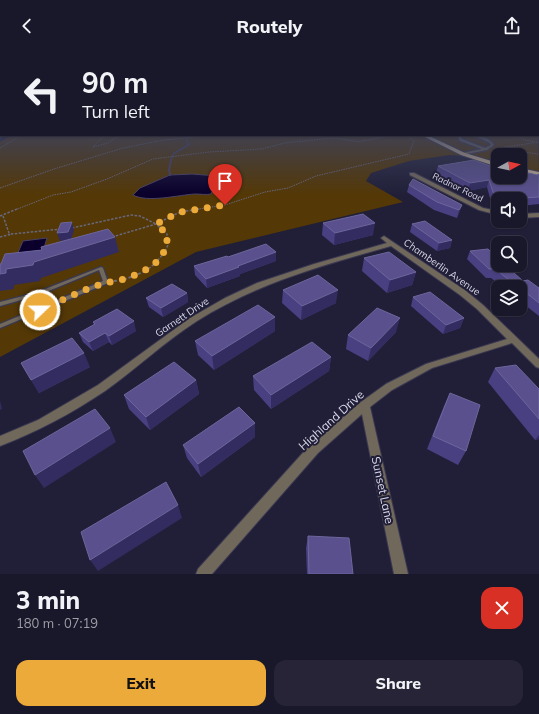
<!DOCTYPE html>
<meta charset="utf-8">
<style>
body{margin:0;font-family:Mulish,sans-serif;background:#262436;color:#f1f3f6;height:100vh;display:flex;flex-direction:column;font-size:15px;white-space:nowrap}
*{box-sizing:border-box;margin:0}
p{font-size:13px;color:#9f9fa8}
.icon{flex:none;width:22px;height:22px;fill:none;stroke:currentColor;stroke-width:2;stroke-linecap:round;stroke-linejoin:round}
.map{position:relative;height:522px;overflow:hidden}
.drawer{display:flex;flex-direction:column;background:#19172a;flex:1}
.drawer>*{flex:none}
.guide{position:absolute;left:0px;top:0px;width:539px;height:84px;box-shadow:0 1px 3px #0004,0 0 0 1px #373647;background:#19172a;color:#f1f3f6;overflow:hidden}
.needle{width:26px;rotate:82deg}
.fabs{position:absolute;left:491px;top:96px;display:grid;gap:8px}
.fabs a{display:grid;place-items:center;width:36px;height:36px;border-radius:8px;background:#19172a;box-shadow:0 1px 3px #0004,0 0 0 1px #373647;font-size:20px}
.pin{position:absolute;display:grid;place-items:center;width:34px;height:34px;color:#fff;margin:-41px -17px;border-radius:50% 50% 50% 0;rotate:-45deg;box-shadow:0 0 4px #0007}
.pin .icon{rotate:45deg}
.me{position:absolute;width:44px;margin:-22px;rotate:68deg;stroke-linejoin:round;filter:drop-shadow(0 0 3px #0008)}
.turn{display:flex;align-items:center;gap:14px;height:84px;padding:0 16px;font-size:18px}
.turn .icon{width:52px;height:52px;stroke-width:2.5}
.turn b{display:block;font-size:28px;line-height:34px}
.round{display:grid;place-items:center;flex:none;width:42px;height:42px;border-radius:12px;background:#262436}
.summary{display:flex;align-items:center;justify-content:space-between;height:68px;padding:0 16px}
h1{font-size:24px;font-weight:800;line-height:30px}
.primary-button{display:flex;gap:8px;margin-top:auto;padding:8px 16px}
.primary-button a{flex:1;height:46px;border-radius:12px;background:#ebaa39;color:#111;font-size:16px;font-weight:800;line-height:46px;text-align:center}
.primary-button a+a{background:#262436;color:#f1f3f6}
header{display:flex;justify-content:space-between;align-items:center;height:52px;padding:0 16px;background:#19172a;font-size:18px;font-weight:800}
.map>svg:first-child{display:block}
.green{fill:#543806}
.water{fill:#0a002b;stroke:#484165}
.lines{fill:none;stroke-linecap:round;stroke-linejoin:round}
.stream-far1{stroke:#484165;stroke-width:1.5}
.stream{stroke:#484165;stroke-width:2}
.lane-casing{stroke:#3b3951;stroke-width:2.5}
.street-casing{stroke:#3b3951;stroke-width:2}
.primary-casing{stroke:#3b3951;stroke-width:2}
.path-far2{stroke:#69677d;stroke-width:1;stroke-dasharray:1.5 1;stroke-linecap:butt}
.path-far1{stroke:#69677d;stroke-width:1.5;stroke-dasharray:2.5 1.5;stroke-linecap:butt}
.path{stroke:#69677d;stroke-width:2;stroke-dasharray:3 2;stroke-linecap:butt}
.lane{fill:#71685c;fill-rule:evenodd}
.street{fill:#71685c;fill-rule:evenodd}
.primary{fill:#c0ae95;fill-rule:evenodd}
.wall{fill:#494082}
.shaded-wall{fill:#322c60}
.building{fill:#59508d;stroke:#6d669c}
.route{stroke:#ebaa39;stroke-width:7;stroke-dasharray:0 12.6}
.labels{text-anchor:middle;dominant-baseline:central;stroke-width:4;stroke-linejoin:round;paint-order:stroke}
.far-street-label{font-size:9px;fill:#dad9eb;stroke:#211f38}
.street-label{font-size:10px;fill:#dad9eb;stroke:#211f38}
.near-street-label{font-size:12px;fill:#dad9eb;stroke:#211f38}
</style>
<header><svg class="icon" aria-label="back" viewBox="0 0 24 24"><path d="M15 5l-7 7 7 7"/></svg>Routely<svg class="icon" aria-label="share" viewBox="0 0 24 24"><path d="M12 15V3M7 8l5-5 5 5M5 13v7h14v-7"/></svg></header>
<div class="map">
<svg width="539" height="522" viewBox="0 0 539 522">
<rect width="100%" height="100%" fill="#211f38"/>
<polygon class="green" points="538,70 539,120 520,116 520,103 498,103 498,111 473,104 449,103 409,109 371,121 366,129 403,150 196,200 0,305 0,90 13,83 538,83"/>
<g class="water">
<path d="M192 122 217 124 222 127C221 136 213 135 211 142 206 143 201 142 195 142 178 143 148 151 133 143L140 136 170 123Z"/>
<polygon points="47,186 41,206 14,210 23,189"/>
</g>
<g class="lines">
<polyline class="stream-far1" points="171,109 173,102 190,92 188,92 185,83"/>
<polyline class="stream" points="170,123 169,118 171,108"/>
<g class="lane-casing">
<g id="lane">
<path d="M457 83H459L462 87 485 96 491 93 490 91 473 83C480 83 491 87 494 93L487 98 462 103V101L482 97 460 89Z"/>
<polygon points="101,215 103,216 108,230 108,231 0,276 0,272 103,229 99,218 39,243 0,254 0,250 35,241"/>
</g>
</g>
<g class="street-casing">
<g id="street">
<polygon points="410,121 414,121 483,156 498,159 498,163 479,158 410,123"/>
<polygon points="539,161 539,165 520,166 520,162"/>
<path d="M384 184 466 239 483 253 539 307V316L536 315 512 291 432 316 392 338 370 355 408 522H394L362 362 318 401 212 522H196L198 517 310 393 361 350 386 332 426 312 507 287 477 257 460 243 391 194C324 213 257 231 197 269 164 290 136 317 105 339 72 361 37 380 0 394V384L38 368 98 333 190 266 225 246 257 231 314 212 387 191 381 186Z"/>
</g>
</g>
<g class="primary-casing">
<g id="primary">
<polygon points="0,82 4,83 0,85"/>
<polygon points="421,83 427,83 465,101 498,111 498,115 461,103"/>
<polygon points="520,116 539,120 539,124 520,120"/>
</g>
</g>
<g class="path-far2">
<polyline points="108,83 100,87 93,95 108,91 120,83"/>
<polyline points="516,83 525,88 535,90"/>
<polyline points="0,96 22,83"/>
<polyline points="499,96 539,90"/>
<polyline points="497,97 539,102"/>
<polyline points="0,136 54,117 123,96 164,88 214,83"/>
<polyline points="15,158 53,143 71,140 107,127 153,107 209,100 262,97 285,91 322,87 336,86 358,90 393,83"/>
<polyline points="192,158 225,153 265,140 288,136 316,124 409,102 414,89 407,83"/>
</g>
<g class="path-far1">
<polyline points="0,164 17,157"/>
<polyline points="3,164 9,181 12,182 61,177"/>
<polyline points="72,176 131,163 140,164 156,172 180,160 199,157"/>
<polyline points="0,185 12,182"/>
<path d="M112 185 156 172 167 182C167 185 168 189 168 192 167 200 151 217 143 220"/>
</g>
<polyline class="path" points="114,229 123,228 146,219"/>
<use href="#lane" class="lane"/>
<use href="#street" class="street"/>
<use href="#primary" class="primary"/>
</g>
<g class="wall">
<polygon points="438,114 490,114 526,122 537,123 539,122 539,152 520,154 520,147 498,147 498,151 491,150 487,135 468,139 436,121"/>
<polygon points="409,133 462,153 457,166 434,158 407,140"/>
<polygon points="323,171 373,183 334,193 322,183"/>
<polygon points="412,172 452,188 450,196 437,199 410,180"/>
<polygon points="470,199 523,229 539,236 539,264 520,249 520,235 503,235 491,226 486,226 467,207"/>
<polygon points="228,205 276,209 240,222 240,224 207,236 195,223 194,214"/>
<polygon points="364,206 416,220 412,233 387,241 362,219"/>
<polygon points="283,238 336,251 301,268 282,251"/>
<polygon points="187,241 188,250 163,265 149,255 146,246"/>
<polygon points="413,245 464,266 460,276 443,282 411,254"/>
<polygon points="93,270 136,279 112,293 109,290 93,299 83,290 79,281 94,273"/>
<polygon points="275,279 214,318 198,303 195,289"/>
<polygon points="396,280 368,309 346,297 348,283"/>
<polygon points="331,305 329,319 271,357 254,338 253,324"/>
<polygon points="21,311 90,315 39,341"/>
<polygon points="495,316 539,337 539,387 535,388 488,330"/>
<polygon points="196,328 199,342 150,378 129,357 124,343"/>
<polygon points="450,341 466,399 458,413 427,397 444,354"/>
<polygon points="255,385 201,425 187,406 183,393"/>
<polygon points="308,484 353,522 307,522 306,496"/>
</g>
<g class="shaded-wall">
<polygon points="489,128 487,135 468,139 470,131"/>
<polygon points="462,153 459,161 457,166 459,158"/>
<polygon points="72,170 74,178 71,188 60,189 57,181"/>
<polygon points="375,171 373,183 334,193 335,181"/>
<polygon points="115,185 119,200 41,226 40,229 14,233 14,237 0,239 0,222 6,217 34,210"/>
<polygon points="452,188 450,196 437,199 439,191"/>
<polygon points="276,200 276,209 240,222 240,224 207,236 206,227 238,214"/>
<polygon points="416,220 412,233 387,241 390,228"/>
<polygon points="338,238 336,251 301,268 302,254"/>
<polygon points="187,241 188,250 163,265 161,256"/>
<polygon points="275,265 275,279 214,318 212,304"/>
<polygon points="400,266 396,280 368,309 371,296"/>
<polygon points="464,266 460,276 443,282 446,273"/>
<polygon points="134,269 136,279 112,293 109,284"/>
<polygon points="105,281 109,290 93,299 89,290"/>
<polygon points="84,301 90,315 39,341 31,328"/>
<polygon points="331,305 329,319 271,357 271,343"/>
<polygon points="196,328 199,342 150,378 146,365"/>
<polygon points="0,349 2,357 0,358"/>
<polygon points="255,371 255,385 201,425 198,412"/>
<polygon points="110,376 116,390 44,436 35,423"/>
<polygon points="539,383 539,387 535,388"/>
<polygon points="178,453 182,466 98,519 90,508"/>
</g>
<g class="building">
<polygon points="474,108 490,114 493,113 498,114 498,125 520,125 520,120 526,122 529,121 537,123 539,122 539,145 522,146 494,143 489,128 470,131 438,114"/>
<polygon points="413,127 462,153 459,158 437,150 409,133"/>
<polygon points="363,162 375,171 335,181 323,171"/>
<polygon points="425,169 452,188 439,191 412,172"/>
<polygon points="72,170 68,180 57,181 61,171"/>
<polygon points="108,177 115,185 34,210 33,213 6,217 6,221 0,222 0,212 1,212 5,202 42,198 41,195"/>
<polygon points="266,192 276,200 238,214 239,215 206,227 194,214 227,204 228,205"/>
<polygon points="488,197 498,206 498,213 505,213 523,229 528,228 539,236 539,251 520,236 520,235 518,235 495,217 489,217 470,199"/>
<polygon points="389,200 416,220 390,228 364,206"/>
<polygon points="318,223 338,238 302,254 283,238"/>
<polygon points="172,232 187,241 161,256 146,246"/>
<polygon points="430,240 464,266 446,273 413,245"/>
<polygon points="258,253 275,265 212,304 195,289"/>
<polygon points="377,256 400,266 371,296 348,283"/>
<polygon points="117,257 134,269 109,284 105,281 89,290 79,281 95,272 93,270"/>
<polygon points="72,286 84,301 31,328 21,311"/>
<polygon points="312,290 331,305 271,343 253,324"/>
<polygon points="174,310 196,328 146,365 124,343"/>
<polygon points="516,313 539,337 539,367 495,316"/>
<polygon points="450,341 480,353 466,399 433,384"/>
<polygon points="239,355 255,371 198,412 183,393"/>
<polygon points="95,357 110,376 35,423 23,399"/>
<polygon points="166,430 178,453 90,508 81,480"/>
<polygon points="308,484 349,486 353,522 309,522"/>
</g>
<linearGradient id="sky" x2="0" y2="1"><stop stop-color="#12111f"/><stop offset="0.49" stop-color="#3d425e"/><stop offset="1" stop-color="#3d425e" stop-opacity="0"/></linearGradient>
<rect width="539" height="143" fill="url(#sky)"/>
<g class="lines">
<path class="route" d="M40 258C61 249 83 237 106 231 112 229 118 229 124 227 146 220 169 208 167 182L156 172 180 160 225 153"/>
</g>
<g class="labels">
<g class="far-street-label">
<text transform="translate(458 135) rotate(26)">Radnor Road</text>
</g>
<g class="street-label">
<text transform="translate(442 215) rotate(35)">Chamberlin Avenue</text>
<text transform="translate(182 265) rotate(-34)">Garnett Drive</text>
</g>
<g class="near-street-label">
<text transform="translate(331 368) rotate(-42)">Highland Drive</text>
<text transform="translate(383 438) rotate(78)">Sunset Lane</text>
</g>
</g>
</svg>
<div class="fabs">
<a><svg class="needle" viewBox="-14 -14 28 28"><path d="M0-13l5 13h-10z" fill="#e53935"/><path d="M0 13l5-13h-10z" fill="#9f9fa8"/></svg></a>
<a><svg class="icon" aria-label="sound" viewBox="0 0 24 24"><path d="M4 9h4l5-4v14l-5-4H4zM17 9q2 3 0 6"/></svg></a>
<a><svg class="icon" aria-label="search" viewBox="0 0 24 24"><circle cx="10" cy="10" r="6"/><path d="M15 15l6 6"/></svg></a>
<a><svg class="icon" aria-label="layers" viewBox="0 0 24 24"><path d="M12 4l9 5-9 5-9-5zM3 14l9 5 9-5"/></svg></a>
</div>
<div class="pin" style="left:225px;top:153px;background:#d93025"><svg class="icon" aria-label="arrive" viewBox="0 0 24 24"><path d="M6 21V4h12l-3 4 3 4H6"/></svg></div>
<svg class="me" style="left:40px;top:258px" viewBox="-20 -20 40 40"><circle r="17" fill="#ebaa39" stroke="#fff" stroke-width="3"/><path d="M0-11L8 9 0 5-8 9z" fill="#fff"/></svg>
<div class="guide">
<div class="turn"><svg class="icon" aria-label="left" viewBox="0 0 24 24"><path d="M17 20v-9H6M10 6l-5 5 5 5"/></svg><div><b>90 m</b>Turn left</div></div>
</div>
</div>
<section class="drawer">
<div class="summary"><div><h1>3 min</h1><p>180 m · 07:19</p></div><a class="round" style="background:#d93025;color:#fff"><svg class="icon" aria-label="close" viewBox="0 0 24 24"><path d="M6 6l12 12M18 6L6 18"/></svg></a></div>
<div class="primary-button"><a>Exit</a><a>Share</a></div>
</section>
